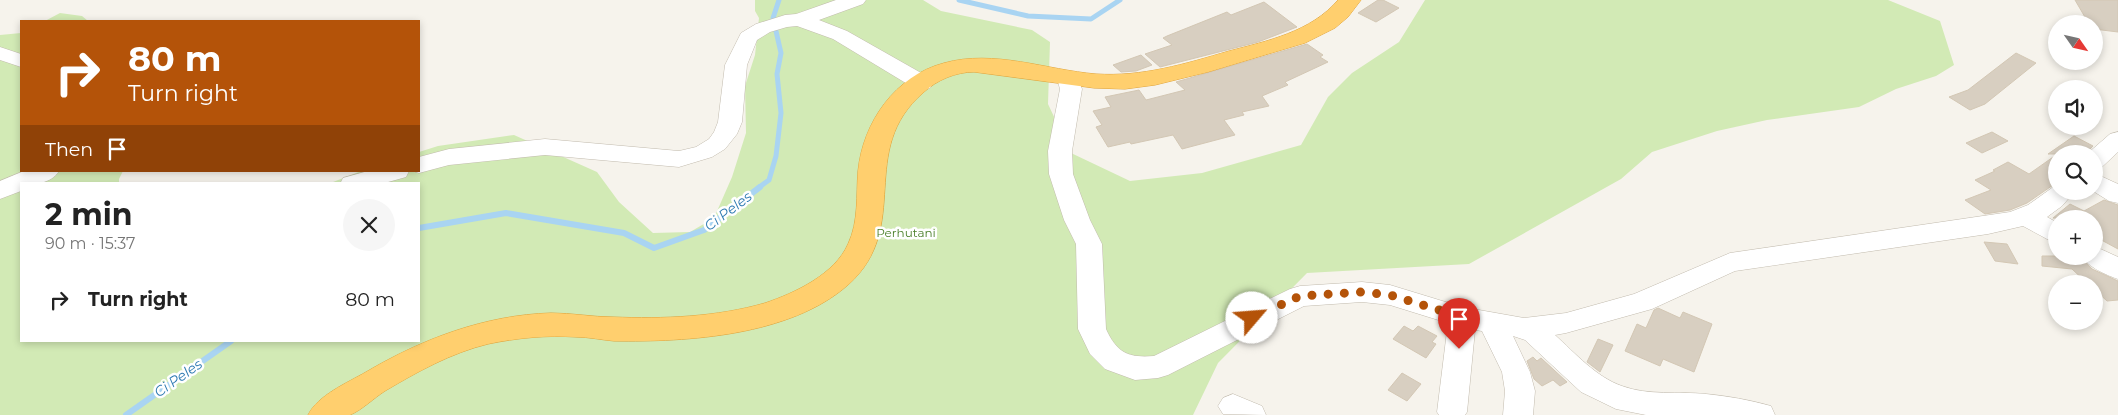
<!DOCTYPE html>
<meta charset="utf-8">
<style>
body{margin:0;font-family:Montserrat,sans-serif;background:#f6f6f6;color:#222;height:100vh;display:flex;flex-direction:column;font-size:19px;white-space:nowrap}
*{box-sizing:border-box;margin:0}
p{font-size:16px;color:#767676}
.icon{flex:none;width:28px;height:28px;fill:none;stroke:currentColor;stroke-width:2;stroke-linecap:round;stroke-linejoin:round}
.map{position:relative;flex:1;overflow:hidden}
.drawer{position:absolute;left:20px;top:182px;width:400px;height:160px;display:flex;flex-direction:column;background:#fff;border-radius:0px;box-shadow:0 2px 8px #0003}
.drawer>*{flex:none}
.banner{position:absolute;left:20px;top:20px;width:400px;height:152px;border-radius:0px;box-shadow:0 2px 8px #0003;background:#b45309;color:#fff;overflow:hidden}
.needle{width:32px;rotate:124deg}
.fabs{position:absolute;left:2048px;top:15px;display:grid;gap:10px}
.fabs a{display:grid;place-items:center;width:55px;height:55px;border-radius:50%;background:#fff;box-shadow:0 2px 8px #0003;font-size:25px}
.pin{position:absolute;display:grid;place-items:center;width:42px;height:42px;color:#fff;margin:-51px -21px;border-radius:50% 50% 50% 0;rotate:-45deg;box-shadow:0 0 5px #0007}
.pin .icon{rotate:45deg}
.me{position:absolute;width:55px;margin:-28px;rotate:63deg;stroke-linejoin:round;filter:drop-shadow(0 0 4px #0008)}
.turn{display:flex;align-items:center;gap:18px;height:105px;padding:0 25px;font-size:22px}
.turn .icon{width:65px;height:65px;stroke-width:2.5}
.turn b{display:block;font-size:35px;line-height:42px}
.then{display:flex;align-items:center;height:48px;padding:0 25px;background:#0003;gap:10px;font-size:19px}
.round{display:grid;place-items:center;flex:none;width:52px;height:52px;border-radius:26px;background:#f6f6f6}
.summary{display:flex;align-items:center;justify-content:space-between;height:85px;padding:0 25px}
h1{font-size:30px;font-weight:700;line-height:38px}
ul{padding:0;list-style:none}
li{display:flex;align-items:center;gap:15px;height:65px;padding:0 25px}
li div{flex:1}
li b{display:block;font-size:19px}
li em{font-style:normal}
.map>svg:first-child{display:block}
.green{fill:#d2eab5}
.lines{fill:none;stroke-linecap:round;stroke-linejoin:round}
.stream-far1{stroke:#a9d4f2;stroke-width:5}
.stream{stroke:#a9d4f2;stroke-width:6}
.building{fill:#d8cfc1;stroke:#d3c7b4}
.minor-casing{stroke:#c2bbae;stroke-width:1}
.highway-casing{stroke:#e0a43c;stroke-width:1}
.minor{fill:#fff;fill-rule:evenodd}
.highway{fill:#ffcf6e;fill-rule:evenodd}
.route{stroke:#b45309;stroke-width:9;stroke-dasharray:0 16.2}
.labels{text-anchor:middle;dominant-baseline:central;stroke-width:5;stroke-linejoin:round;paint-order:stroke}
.park-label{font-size:12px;fill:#4a7f2a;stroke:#fff}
.water-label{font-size:14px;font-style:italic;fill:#2e7ab2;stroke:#fff}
</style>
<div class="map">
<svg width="2118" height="415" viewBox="0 0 2118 415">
<rect width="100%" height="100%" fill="#f6f3ec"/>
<g class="green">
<polygon points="755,0 923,0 941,11 1032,30 1050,42 1048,104 1071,153 1130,181 1202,173 1301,145 1328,97 1352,73 1399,42 1425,0 1888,0 1940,21 1954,65 1936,76 1896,89 1859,107 1767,120 1717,131 1652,152 1621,179 1469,264 1307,273 1218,363 1193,415 0,415 0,35 21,33 21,171 123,171 119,179 119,184 21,184 21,341 419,341 419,184 328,184 361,171 419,171 419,152 438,146 514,135 597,172 619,202 653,233 690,232 714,218 732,177 746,133 745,86 755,55 759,18 755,11"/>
<polygon points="60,13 82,16 88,21 45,21"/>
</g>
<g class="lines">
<g class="stream-far1">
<polyline points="959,0 1028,16 1091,19 1120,0"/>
<polyline points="758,188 769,180 776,156 781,113 777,74 781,53 773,18 779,0"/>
</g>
<g class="stream">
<polyline points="419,228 506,213 624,233 654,248 704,230 760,187"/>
<polyline points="126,415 231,341"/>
</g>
</g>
<g class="building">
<polygon points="1378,0 1383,0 1399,8 1376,22 1358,13"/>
<polygon points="2075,0 2118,0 2118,32 2094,29 2094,24 2089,24"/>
<polygon points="1264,2 1297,27 1258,42 1160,67 1145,54 1172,45 1163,38 1167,36 1227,12 1231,15"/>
<polygon points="1307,44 1323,55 1320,57 1328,62 1285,82 1288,85 1262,96 1269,106 1242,112 1244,115 1224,120 1235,135 1182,149 1173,135 1131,144 1130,142 1108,147 1096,127 1102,125 1093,111 1111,107 1105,97 1139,90 1146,100 1185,90 1176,82"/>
<polygon points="2016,53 2036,63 1985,104 1970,110 1949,97 1968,90"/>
<polygon points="1141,55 1152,65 1136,71 1121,72 1113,65"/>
<polygon points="1992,132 2008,141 1982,153 1966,143"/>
<polygon points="2074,136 2093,146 2085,154 2048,154"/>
<polygon points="2056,155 2056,183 2027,203 2010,210 1985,214 1965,200 1991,190 1975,180 1995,171 1993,170 2008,162 2029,174"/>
<polygon points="2104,200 2118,205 2118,249 2094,236 2094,219 2053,218 2070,204 2084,211"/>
<polygon points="1984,242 2007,244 2018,264 1995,261"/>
<polygon points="2042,256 2080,256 2092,269 2118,281 2118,300 2107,301 2094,289 2094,284 2088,284 2072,269 2042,266"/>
<polygon points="1658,308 1680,318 1683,312 1712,324 1694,372 1663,359 1660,366 1625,351 1637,324 1646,328 1654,310"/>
<polygon points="1404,326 1413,331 1418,326 1437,336 1432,342 1436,344 1426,358 1393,339"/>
<polygon points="1598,339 1613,345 1600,372 1587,362"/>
<polygon points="1533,357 1537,361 1541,358 1567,382 1560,386 1553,380 1542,386 1534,379 1527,361"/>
<polygon points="1402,373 1421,384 1407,401 1388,390"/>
</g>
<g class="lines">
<g class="minor-casing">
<g id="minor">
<polygon points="836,0 866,0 863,4 819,20 847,31 930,78 933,83 930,88 922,90 914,88 833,39 797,26 787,27 770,32 757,40 747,65 742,122 737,134 725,149 712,157 679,167 545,155 449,165 419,173 413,171 419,171 419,157 449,149 545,139 679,151 696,147 709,139 714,132 718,122 725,65 741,33 756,24 785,15 796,14"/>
<polygon points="0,47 21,54 21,67 0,60"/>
<path d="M1068 71 1076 73 1082 89 1072 151 1073 174 1090 220 1102 244 1106 329C1117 353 1128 358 1154 356L1290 289 1300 286 1362 282 1390 285 1462 307 1524 318 1566 313 1634 294 1730 253 2010 212 2028 205 2056 185V191H2075L2062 206 2047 217 2056 222V242L2047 239 2023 226 1988 234 1735 271 1652 309 1566 333 1555 335C1575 353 1596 377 1622 386 1649 396 1678 391 1706 394 1727 396 1750 400 1771 406L1775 415H1646L1616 409 1581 392 1525 340 1513 336 1530 372 1535 391 1533 415H1503L1505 391 1502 372 1482 331 1475 330 1467 412 1465 415H1439L1437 412 1448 323 1390 305 1362 302 1304 306 1168 375 1158 378 1135 380 1105 369 1090 354 1078 329 1076 244 1064 220 1049 174 1048 151 1060 89 1057 78 1060 73Z"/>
<polygon points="2118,132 2118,152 2102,167 2094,169 2094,154 2087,154 2110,134"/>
<path d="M24 171H59C51 184 35 184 21 184V191L0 199V181Z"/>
<polygon points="368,171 409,171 406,177 381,184 340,184 343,178"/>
<polygon points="2094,173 2118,184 2118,203 2109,201 2093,191"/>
<path d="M2094 246 2118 257V279C2106 275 2088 267 2082 256H2094Z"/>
<polygon points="1233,394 1262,406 1266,415 1223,414 1218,406 1223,398"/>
</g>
</g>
<g class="highway-casing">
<path id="highway" d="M1338 0H1361L1348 17 1335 28 1305 43 1208 72 1155 85 1125 89 1094 88 974 72C956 72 937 80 924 92 855 151 914 226 848 285 790 336 688 342 614 341 602 340 589 337 576 337 547 335 517 338 488 344 451 353 417 372 385 391 374 398 362 410 350 415 341 415 318 415 308 415 318 395 347 383 366 372 422 339 485 315 551 313 572 313 592 317 613 317 663 319 717 317 765 303 795 293 835 274 848 244 859 221 856 195 858 171 863 122 895 76 944 63 994 49 1047 70 1096 74 1142 77 1185 64 1229 51 1267 41 1311 32 1338 0Z"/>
</g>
<use href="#minor" class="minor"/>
<use href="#highway" class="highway"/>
</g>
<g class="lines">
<polyline class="route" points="1252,318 1300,296 1362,292 1390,295 1462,317 1459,349"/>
</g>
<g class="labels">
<g class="park-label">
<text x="906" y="232">Perhutani</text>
</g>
<g class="water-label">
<text transform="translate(728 211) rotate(-37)">Ci Peles</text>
<text transform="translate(178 378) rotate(-35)">Ci Peles</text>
</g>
</g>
</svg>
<div class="fabs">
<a><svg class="needle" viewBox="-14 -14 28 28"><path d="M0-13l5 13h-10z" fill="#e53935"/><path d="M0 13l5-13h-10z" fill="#767676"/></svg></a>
<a><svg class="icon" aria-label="sound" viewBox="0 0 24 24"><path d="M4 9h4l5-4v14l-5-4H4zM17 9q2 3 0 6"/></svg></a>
<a><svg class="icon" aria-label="search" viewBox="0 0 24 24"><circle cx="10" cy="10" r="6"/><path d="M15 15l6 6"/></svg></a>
<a>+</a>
<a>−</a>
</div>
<div class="pin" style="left:1459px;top:349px;background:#d93025"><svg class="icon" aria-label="arrive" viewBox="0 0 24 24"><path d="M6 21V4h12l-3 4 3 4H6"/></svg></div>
<svg class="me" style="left:1252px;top:318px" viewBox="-20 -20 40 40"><circle r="19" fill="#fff"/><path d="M0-13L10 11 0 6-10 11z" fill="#b45309"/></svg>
<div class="banner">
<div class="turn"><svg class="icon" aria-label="right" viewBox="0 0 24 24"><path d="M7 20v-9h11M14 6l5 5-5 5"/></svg><div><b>80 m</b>Turn right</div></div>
<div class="then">Then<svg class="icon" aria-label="arrive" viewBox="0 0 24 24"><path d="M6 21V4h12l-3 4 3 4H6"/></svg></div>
</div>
<section class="drawer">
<div class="summary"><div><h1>2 min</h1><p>90 m · 15:37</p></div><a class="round"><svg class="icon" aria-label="close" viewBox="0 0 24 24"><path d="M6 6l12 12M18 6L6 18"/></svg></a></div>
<ul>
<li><svg class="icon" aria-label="right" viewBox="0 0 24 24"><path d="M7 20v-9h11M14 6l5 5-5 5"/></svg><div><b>Turn right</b></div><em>80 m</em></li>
</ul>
</section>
</div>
